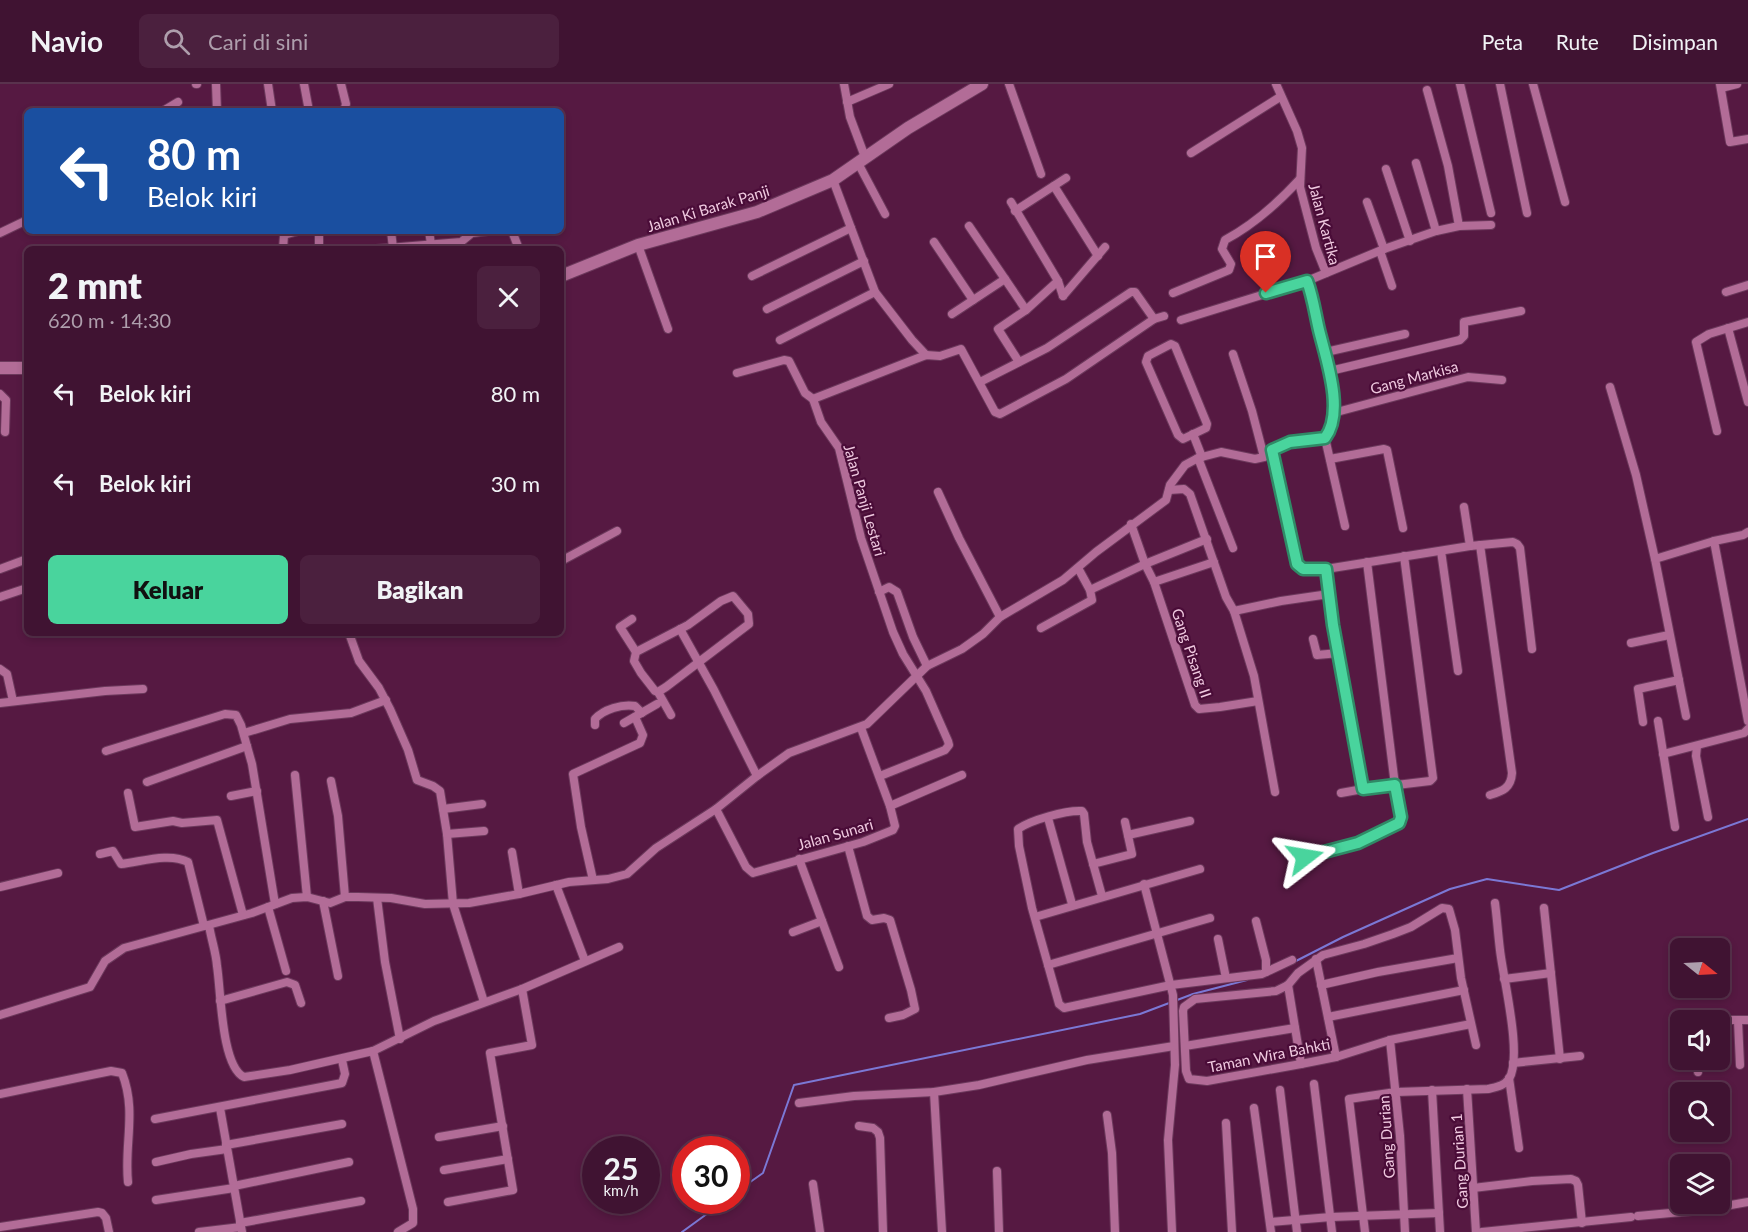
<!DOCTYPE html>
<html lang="id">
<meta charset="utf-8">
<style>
body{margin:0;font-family:Lato,sans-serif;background:#4b203e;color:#f1f3f6;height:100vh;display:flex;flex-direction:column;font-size:22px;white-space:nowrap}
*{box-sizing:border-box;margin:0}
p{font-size:20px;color:#ae9eac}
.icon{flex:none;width:33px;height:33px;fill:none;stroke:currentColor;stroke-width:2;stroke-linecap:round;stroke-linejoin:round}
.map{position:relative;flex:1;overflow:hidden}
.details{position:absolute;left:24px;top:162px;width:540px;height:390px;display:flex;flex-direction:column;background:#401332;border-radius:9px;box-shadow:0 3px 9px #0003,0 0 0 2px #59324d}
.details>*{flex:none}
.guide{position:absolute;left:24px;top:24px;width:540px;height:126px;border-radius:9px;box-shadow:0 3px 9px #0003,0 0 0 2px #59324d;background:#1a4fa0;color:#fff;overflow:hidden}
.needle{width:39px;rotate:108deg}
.tools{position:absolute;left:1670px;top:854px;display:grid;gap:12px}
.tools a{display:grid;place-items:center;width:60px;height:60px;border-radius:9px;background:#401332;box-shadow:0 3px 9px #0003,0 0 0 2px #59324d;font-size:30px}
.speed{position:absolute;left:582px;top:1052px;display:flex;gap:12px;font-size:30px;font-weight:700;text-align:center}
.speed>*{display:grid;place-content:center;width:78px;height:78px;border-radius:50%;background:#401332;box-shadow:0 3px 9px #0003,0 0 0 2px #59324d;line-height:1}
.speed small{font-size:15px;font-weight:400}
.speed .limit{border:9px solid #d22;background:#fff;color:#111}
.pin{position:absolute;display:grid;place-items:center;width:51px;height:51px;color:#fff;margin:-62px -26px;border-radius:50% 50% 50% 0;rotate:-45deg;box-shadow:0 0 6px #0007}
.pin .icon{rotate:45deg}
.me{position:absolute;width:66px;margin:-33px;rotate:76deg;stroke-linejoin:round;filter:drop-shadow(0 0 4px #0008)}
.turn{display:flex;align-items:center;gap:21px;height:126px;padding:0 24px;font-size:27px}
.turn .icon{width:78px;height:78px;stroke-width:2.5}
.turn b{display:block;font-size:42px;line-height:51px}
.round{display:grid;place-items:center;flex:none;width:63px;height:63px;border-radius:9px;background:#4b203e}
.headline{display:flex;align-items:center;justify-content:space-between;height:102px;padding:0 24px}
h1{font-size:36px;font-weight:800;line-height:45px}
.primary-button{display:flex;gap:12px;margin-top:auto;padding:12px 24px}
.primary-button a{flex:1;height:69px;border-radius:9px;background:#49d49d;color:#111;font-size:24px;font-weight:800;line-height:69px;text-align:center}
.primary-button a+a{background:#4b203e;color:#f1f3f6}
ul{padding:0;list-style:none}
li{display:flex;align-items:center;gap:18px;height:90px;padding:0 24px}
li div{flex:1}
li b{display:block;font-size:22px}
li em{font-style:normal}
header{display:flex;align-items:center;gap:36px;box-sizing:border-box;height:84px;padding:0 30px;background:#401332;border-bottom:2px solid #59324d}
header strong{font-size:28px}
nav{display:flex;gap:33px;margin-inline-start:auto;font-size:21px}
.search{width:420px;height:54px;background:#4b203e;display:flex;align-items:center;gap:15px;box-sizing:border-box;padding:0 21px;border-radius:9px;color:#ae9eac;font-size:22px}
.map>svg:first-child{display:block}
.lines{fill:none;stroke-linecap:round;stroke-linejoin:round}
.stream{stroke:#7b78d5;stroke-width:2}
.street-casing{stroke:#6c395c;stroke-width:10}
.secondary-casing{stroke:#6c395c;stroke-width:14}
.street{stroke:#b26c97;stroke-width:8}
.secondary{stroke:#b26c97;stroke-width:12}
.route-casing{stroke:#2f8a66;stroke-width:15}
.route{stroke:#49d49d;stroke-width:10}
.labels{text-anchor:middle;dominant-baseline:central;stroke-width:4.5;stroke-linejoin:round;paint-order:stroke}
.street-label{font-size:15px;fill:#f0cae0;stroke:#4a0c38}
</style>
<header>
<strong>Navio</strong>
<div class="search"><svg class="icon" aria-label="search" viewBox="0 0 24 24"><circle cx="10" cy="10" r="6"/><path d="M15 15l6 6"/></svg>Cari di sini</div>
<nav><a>Peta</a><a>Rute</a><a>Disimpan</a></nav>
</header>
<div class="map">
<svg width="1748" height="1148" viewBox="0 0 1748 1148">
<rect width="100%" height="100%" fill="#561942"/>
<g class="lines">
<g class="stream">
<polyline points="1294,878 1343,853 1450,805 1487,795 1559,806 1653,769 1748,735"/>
<polyline points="736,1108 763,1089 794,1001 1140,930 1193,910 1247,896"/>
<polyline points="682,1148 726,1116"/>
</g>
<g class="street-casing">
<g id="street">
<polyline points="196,0 197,0"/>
<polyline points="216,0 217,27"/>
<polyline points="268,0 272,27"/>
<polyline points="304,0 309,27"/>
<polyline points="341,0 346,20 344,27"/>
<polyline points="844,0 850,33 865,73"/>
<polyline points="1009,0 1041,90"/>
<polyline points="1276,0 1297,47 1302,64 1300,103 1316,164 1326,189"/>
<polyline points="1460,0 1491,129"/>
<polyline points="1500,0 1527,129"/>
<polyline points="1533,0 1565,118"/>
<polyline points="1720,0 1730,58 1748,55"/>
<polyline points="1721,4 1737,0"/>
<polyline points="1427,6 1448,82 1459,142"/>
<polyline points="847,18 889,0"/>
<polyline points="163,27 178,18"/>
<polyline points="1191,69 1280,13"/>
<polyline points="858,79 885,130"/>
<polyline points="1416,79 1436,147"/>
<polyline points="1386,85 1410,157"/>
<polyline points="833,96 875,208 912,256 926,271"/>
<polyline points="1054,102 1098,172"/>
<polyline points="1011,118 1058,197 1063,212"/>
<polyline points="1367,118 1384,165"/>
<polyline points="1015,127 1066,94"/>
<polyline points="969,142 1026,226 998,245 1019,278"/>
<polyline points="391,147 393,164"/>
<polyline points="429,147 431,160"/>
<polyline points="512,147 519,165"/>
<polyline points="0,149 27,136"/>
<polyline points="934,158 973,216"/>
<polyline points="638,161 668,245"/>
<polyline points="283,165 284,151 298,147"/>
<polyline points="319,165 319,147"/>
<polyline points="376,165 461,158 472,149 488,147"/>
<polyline points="1380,167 1392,202"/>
<polyline points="752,192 851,144"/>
<polyline points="1726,208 1748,201"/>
<path d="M1173 209 1229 186 1231 180 1222 165 1225 156C1253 141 1278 119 1300 95"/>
<polyline points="1063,212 1105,163"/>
<polyline points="767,225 864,177"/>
<polyline points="1026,226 1058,197"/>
<polyline points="952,230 1005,195"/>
<polyline points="1181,236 1307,197 1384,165 1436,147 1459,142 1491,141"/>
<polyline points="1728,244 1748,318"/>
<polyline points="780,256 875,208"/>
<polygon points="1171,260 1175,262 1207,340 1206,344 1183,355 1178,351 1146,278 1148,272"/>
<polyline points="1326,268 1405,250"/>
<polyline points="1233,270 1252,327 1264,373"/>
<polyline points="1330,287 1460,256 1464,252 1464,238 1521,227"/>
<polyline points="737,289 784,276 789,277 805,309 813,315"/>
<polyline points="980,298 1047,264 1131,208 1135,208 1154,235"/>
<polyline points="1610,303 1636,391 1655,475 1686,632"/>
<polyline points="0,310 6,316 5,348"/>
<polyline points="1333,329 1468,293 1502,296"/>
<polyline points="1717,347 1696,258 1709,250 1748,238"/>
<polyline points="1193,350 1202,373"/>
<polyline points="1325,354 1345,442"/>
<polyline points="1272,366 1295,473 1300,484 1326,485 1470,462 1513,458 1517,460 1520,464 1532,565"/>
<polyline points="1198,374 1233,464"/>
<polyline points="1330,375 1384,365 1387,366 1403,444"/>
<polyline points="1169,406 1184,405 1190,410 1226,513 1234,527 1254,592 1275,708"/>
<polyline points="938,408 959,454 1000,533"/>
<polyline points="1464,423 1470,462"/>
<polyline points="1131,440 1145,480 1154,498 1195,621 1199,625 1220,623 1258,617"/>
<polyline points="1714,457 1748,637"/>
<path d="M1480 461 1512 689C1511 704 1503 707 1490 711"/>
<polyline points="1441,467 1458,587"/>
<polyline points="1655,475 1714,457 1743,451 1748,448"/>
<polyline points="561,477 617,447"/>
<polyline points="0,485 27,475"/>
<polyline points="1326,485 1333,541 1363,705"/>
<polyline points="1154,498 1214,478"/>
<polyline points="1090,506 1145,480 1207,455"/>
<polyline points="879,508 889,503 897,508 913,553 927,582"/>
<polygon points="733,512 748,530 749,540 666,603 658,608 655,607 641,589 634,577 636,568 688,541 721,517"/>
<polyline points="0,513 27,504"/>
<polyline points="1234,527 1281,517 1329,510"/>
<polyline points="632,535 620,543 636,568"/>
<polyline points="1041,544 1092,516 1090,506 1078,484"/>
<polyline points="680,545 714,606 757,692"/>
<polyline points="349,549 359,577 379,604 390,625 408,666 417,696 433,702 440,707 447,750 453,820 484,918"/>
<polyline points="1313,555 1317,571 1339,569"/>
<polyline points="1631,559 1669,551"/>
<polyline points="0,585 7,590 13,617"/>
<polyline points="658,608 671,631"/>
<polyline points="0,619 105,607 143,605"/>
<polyline points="1658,637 1675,743"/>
<polyline points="1643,638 1638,605 1679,596"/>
<polyline points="624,639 657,620"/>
<path d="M595 641V635C604 625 622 620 635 622L642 629"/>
<polyline points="244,649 290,635 351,629 386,616"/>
<polyline points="1697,662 1696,672 1708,733"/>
<polyline points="106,667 225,630 236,631 241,641 252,680 275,820"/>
<polyline points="1663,670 1744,649 1748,645"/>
<polyline points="295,691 307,813"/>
<polyline points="880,692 945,666 949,661 948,657 926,607 903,570 893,548 861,454 839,364 821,338 813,315 926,271 940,272 961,265 995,328 1000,330 1066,295 1154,235 1164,232"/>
<polyline points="331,697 338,732 345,813"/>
<polyline points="147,698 247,662"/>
<polyline points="128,709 135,743 173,737 182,739 217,736 243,831"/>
<polyline points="1341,709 1363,705 1430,697 1433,694 1404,472"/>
<polyline points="231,712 257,707"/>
<polyline points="890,722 962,691"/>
<polyline points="443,725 482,720"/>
<polyline points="716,725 746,783 753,789 863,758 893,746 895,742 890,722 861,644"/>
<polyline points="1048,734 1072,820"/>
<polyline points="447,750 484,747"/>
<polyline points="1128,751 1190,737"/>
<polyline points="848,762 867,832 872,836 884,834 890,836 911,906 915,925 903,931 889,934"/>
<polyline points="512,768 519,810"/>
<path d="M100 770 113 767 121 780C141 778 169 768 188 778L204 842"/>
<polyline points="1305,773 1358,759 1399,739 1401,733 1395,701 1367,478"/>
<polyline points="799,775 839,883"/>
<polyline points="1093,780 1132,770 1125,738"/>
<polyline points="593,796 581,743 573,690 640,659 643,651 635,633"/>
<polyline points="1144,800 1173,911 1175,981 1168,1056 1172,1148"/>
<polyline points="556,801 585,877"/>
<polyline points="0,803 58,789"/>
<path d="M1102 812 1087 758 1084 730 1082 727C1066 726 1031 736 1018 745L1019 762 1032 824 1059 920 1064 924 1171 901 1262 890 1292 876"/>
<polyline points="377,814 385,878 400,955"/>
<polyline points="323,817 338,892"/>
<polyline points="268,823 286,887"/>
<polyline points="1544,824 1560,975"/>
<polyline points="1035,833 1200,785"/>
<polyline points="1256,837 1266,876 1266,888"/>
<path d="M209 841C211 855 216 868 217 882 221 906 221 982 244 993L290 986 373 967 434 937 522 905 619 863"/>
<polyline points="793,848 822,837"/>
<polyline points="1218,855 1226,894"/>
<polyline points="1316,875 1336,973"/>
<polyline points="1048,881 1210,834"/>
<polyline points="1504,895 1551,889"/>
<polyline points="1288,901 1301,980"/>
<polyline points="1321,901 1378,888 1458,874"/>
<polyline points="220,917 287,898 295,901 301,919"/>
<path d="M0 931 90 903 105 877 124 864 252 829 292 814 307 813 330 819 345 813H358L391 814 425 820 469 819 519 810 569 798 608 795 627 790 656 764 716 725 757 692 789 669 867 640 927 582 962 565 983 550 1000 533 1063 496 1096 468 1166 416 1170 401 1185 381 1198 374 1221 368 1255 375 1264 373 1275 363 1290 358 1325 354C1345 327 1326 276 1319 246 1315 229 1313 213 1307 197"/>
<polyline points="1328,933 1464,906"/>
<polyline points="1719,936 1748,936"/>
<polyline points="1738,937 1740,981"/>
<polyline points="1471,940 1390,956 1336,973 1301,980 1207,997 1189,995 1186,987 1183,927 1184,923 1195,915 1276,907 1288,901 1298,889 1323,871 1364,860 1393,850 1411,843 1442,824 1449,825 1455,846 1461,894 1476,961"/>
<polyline points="1390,956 1400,1052 1405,1148"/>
<polyline points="1185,962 1295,944"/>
<polyline points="373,967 413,1125 413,1139 398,1148"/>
<polyline points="1697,975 1698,988"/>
<polyline points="1513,979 1580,972"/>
<polyline points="1509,994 1519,1064"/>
<polyline points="1314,1000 1332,1148"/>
<polyline points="1467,1005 1476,1148"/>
<polyline points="1280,1006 1297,1148"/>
<polyline points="1432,1006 1440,1148"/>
<polyline points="934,1008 942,1148"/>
<path d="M0 1010 96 990 111 987 122 989C137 1027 124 1060 128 1098"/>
<polyline points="799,1019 854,1012 934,1008 979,1001 1087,976 1174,962"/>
<polyline points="220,1024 242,1148"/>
<polyline points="1254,1024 1271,1148"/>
<polyline points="1107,1031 1112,1069 1115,1148"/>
<polyline points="155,1035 337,1000 342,999 345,990 342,976"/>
<polyline points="1226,1039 1232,1148"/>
<polyline points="859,1042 873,1044 878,1048 880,1054 883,1148"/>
<polyline points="439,1053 503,1042"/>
<polyline points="226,1061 342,1040"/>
<polyline points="156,1078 191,1070 227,1065"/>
<polyline points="444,1086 508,1075"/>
<polyline points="997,1087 999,1148"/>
<polyline points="813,1100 820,1148"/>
<polyline points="234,1102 349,1078"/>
<polyline points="1473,1104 1532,1097 1571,1095 1576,1097 1578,1101 1582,1139"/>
<polyline points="156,1116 234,1104"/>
<polyline points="448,1118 513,1106 490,969 532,961 522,905"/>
<polyline points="1638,1132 1703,1126 1748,1118"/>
<polyline points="1270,1138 1331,1133 1439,1129"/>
<polyline points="240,1139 361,1117"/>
<polyline points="0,1143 98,1128 102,1129 106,1134 109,1148"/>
<polyline points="199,1148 241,1143"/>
<path d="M1365 1148 1349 1015 1396 1008 1488 1005C1496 1003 1504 1002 1509 995 1523 972 1503 894 1500 866 1498 850 1497 834 1495 819"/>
<polyline points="1482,1148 1631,1133"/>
</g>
</g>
<g class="secondary-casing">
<g id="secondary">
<polyline points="561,192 638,161 757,128 833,96 908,44 982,0"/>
<polyline points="0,284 27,284"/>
</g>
</g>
<use href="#street" class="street"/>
<use href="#secondary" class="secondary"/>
</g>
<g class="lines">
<g class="route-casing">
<path id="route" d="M1266 209 1307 197C1313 213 1315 229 1319 246 1326 275 1345 328 1325 354L1290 358 1272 366 1297 480 1303 485H1326L1333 541 1363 705 1395 701 1401 733 1399 739 1358 759 1305 773"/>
</g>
<use href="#route" class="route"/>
</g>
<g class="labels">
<g class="street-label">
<text transform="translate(708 124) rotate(-17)">Jalan Ki Barak Panji</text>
<text transform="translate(1325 140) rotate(75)">Jalan Kartika</text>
<text transform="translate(1414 293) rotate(-15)">Gang Markisa</text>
<text transform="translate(865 416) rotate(74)">Jalan Panji Lestari</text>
<text transform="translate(1192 569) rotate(71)">Gang Pisang II</text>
<text transform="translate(835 750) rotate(-16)">Jalan Sunari</text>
<text transform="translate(1269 971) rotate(-11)">Taman Wira Bahkti</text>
<text transform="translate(1386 1053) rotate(-94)">Gang Durian</text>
<text transform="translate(1459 1077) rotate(-94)">Gang Durian 1</text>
</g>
</g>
</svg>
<div class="tools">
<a><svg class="needle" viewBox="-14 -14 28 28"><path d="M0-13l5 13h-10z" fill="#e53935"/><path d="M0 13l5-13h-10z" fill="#ae9eac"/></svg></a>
<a><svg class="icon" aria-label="sound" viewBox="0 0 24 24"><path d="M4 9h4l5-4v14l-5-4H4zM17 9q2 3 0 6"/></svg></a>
<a><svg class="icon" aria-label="search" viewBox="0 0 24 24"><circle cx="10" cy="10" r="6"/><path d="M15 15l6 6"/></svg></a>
<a><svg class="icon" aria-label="layers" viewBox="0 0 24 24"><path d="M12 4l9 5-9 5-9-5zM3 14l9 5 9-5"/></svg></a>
</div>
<div class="speed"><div>25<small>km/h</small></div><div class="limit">30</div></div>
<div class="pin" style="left:1266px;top:209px;background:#d93025"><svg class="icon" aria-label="arrive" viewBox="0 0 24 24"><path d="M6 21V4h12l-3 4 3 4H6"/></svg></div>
<svg class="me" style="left:1305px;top:773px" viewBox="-20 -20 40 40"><path d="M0-17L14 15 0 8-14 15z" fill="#49d49d" stroke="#fff" stroke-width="4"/></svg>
<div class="guide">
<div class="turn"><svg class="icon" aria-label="left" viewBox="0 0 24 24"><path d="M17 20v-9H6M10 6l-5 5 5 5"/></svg><div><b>80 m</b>Belok kiri</div></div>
</div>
<section class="details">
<div class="headline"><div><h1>2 mnt</h1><p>620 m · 14:30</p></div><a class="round"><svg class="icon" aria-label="close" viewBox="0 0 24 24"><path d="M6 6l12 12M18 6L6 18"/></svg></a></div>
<ul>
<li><svg class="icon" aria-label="left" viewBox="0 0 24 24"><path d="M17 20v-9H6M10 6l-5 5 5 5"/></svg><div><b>Belok kiri</b></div><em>80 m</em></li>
<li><svg class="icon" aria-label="left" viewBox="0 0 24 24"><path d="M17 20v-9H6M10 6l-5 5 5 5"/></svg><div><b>Belok kiri</b></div><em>30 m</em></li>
</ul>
<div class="primary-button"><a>Keluar</a><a>Bagikan</a></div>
</section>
</div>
